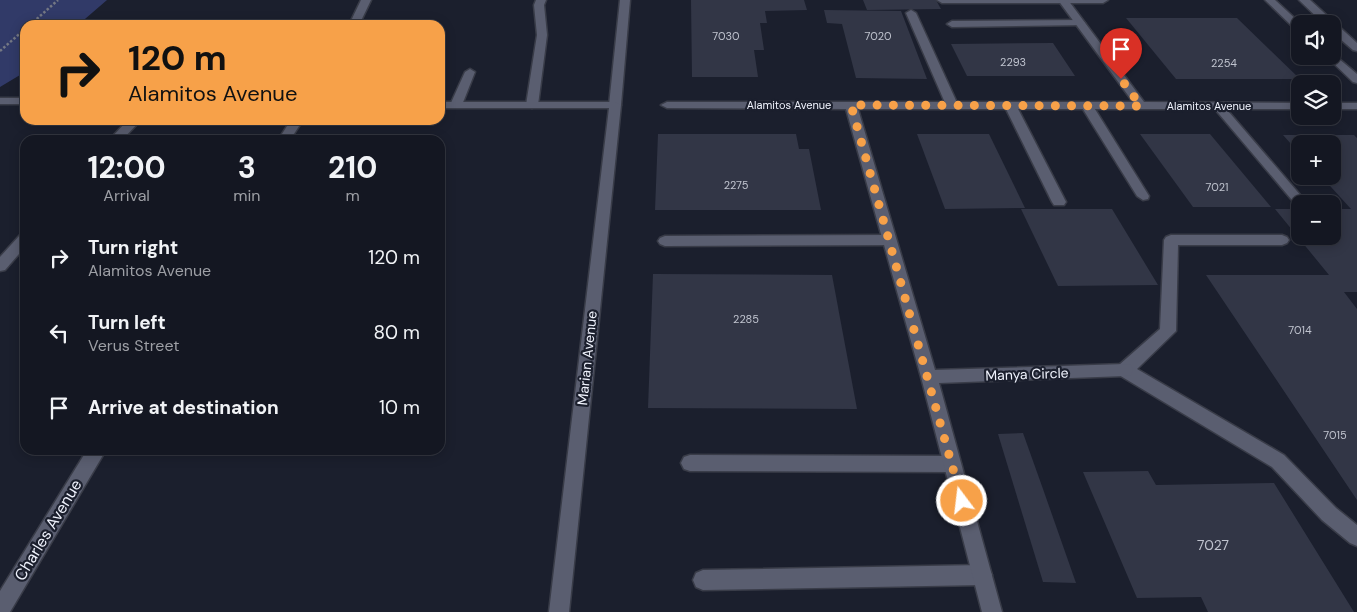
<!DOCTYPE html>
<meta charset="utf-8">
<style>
body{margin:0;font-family:"DM Sans",sans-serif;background:#21242f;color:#f1f3f6;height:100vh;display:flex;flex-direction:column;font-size:19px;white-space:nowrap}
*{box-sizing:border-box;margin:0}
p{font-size:16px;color:#9d9fa5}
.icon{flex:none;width:28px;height:28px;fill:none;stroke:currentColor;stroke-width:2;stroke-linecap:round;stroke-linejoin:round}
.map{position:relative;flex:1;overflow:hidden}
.details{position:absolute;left:20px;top:135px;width:425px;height:320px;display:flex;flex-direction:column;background:#141722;border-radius:15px;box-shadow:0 2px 12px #0003,0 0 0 1px #333640}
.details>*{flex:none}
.top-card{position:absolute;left:20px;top:20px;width:425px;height:105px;border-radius:15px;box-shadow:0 2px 12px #0003,0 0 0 1px #333640;background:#f7a149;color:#111;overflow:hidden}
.controls{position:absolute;left:1291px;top:15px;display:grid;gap:10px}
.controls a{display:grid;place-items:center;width:50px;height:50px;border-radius:10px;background:#141722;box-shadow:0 2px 12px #0003,0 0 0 1px #333640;font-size:25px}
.pin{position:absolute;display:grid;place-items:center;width:42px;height:42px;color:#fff;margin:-51px -21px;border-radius:50% 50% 50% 0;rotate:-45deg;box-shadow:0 0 5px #0007}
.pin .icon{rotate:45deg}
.me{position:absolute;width:55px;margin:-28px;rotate:345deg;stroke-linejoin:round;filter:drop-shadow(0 0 4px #0008)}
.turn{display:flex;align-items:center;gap:18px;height:105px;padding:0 25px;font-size:22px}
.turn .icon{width:65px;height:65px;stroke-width:2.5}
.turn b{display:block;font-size:35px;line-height:42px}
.eta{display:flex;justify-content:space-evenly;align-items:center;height:85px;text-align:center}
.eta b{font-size:30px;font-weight:700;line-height:35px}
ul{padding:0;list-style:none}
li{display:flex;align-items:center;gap:15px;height:75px;padding:0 25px}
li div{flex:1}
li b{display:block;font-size:19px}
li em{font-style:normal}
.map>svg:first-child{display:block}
.green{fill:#313a68}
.building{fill:#323646}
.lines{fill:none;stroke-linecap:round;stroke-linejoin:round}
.service-casing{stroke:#393c48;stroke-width:3}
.minor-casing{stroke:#393c48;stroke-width:3}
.secondary-casing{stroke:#393c48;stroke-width:3}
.path{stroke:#747884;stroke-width:2.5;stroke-dasharray:2.5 2;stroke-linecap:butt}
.service{fill:#5a5e70;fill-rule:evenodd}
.minor{fill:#5a5e70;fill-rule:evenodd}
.secondary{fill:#5a5e70;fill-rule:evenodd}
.route{stroke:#f7a149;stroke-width:9;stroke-dasharray:0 16.2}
.labels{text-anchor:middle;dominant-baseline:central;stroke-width:4.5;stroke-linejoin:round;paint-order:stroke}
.number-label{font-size:11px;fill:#c0c4cf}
.far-street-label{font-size:11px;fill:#f0f3fd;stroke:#1b1f2d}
.street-label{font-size:14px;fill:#f0f3fd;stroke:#1b1f2d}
.near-number-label{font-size:14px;fill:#c0c4cf}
.near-street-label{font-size:16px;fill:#f0f3fd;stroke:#1b1f2d}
</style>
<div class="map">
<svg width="1357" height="612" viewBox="0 0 1357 612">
<rect width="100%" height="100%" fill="#1b1f2d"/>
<polygon class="green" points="0,0 107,0 78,25 25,25 25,72 0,87"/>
<g class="building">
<polygon points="691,0 804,0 807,10 765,11 767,23 760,23 764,50 754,50 758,77 692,77"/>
<polygon points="863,0 936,0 941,9 867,10"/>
<polygon points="824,10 901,11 927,79 856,78 842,24 827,23"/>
<polygon points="1126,18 1237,18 1300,79 1176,79"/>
<polygon points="1053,43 1075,76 967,76 951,44"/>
<polygon points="658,134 796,134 799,149 809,149 821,210 655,210"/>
<polygon points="917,134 989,134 1025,208 945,209"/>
<polygon points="1140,134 1210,134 1271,207 1193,207"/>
<polygon points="1283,135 1354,135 1357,138 1357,292 1344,292 1357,309 1357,500 1206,275 1329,275 1275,209 1300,209 1300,236 1332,236 1332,209 1351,209 1321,176 1332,176 1332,144 1300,144 1300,154"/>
<polygon points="1021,209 1112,209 1158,285 1058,286"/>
<polygon points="653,274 832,275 857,409 648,408"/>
<polygon points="1023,433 1043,489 1076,583 1043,582 998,434"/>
<polygon points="1148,471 1156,485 1274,483 1354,612 1208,612 1201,597 1137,598 1083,472"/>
</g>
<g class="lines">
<g class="service-casing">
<g id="service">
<polygon points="361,0 371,0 359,25 349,25"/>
<polygon points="536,0 546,0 544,5 547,35 538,105 532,108 526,105 537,35 534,5"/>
<polygon points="620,0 630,0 621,105 615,108 609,105"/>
<polygon points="937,0 1108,0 1103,3 942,3"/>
<polygon points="911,10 916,13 958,105 956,107 948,107 946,105 906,13"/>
<polygon points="1080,20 1085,23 1083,25 952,27 947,24 952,21"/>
<polygon points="470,69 475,72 462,105 460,107 452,107 450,105 465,72"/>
<polygon points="1010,102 1016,105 1066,202 1064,205 1054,205 1052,202 1004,105"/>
<polygon points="1087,103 1093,106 1149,196 1148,199 1143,200 1137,196 1081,106"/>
<polygon points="1218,103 1222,104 1308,204 1300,204 1300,207 1297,206 1214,108 1212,106 1214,104"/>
<polygon points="128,120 141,120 122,140 109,140"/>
<polygon points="25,233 25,247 5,270 0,271 0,257 20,235"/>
<polygon points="889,235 894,237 896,240 894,243 889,245 665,246 660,244 658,241 660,238 665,236"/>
<polygon points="1171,235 1282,235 1287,237 1289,240 1287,243 1282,245 1178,245 1176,331 1137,369 1284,455 1336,508 1357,525 1357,546 1350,543 1322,520 1272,467 1119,375 1117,370 1119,365 1160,329 1164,240 1166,237"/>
<polygon points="690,455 952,456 958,458 961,464 958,470 952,472 690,471 684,469 681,463 684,457"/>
<polygon points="982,565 989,568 992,575 989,582 982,585 703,590 696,587 693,580 696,573 703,570"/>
</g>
</g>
<g class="minor-casing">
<g id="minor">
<polygon points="1058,0 1068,0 1144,102 1300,103 1300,109 858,109 935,370 1125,364 1131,365 1133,370 1131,375 1125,376 939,383 1002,612 982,612 921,377 846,109 667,108 661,105 667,102 1133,102"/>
<rect x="0" y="98" width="25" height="6"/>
<polygon points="440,102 615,102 621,105 569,612 549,612 609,108 440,108"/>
<rect x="1332" y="103" width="25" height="6"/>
<polygon points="291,120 303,120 290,140 278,140"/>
<polygon points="87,450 106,450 10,612 0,612 0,591"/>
</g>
</g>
<g class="secondary-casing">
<g id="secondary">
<polygon points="1265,0 1275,0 1301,24 1300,31 1296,30"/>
<polygon points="1299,0 1310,0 1357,43 1357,51 1353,50 1332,32 1332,24 1324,24"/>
<polygon points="1332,53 1357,74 1357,83 1353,82 1328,58 1327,56 1332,56"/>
</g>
</g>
<g class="path">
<polyline points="30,25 58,0"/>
<polyline points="0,51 25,29"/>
</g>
<use href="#service" class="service"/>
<use href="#minor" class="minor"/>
<use href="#secondary" class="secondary"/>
</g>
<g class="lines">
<polyline class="route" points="962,501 851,105 1141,106 1121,79"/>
</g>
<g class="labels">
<g class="number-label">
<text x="726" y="36">7030</text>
<text x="878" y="36">7020</text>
<text x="1013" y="62">2293</text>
<text x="1224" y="63">2254</text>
<text x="736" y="185">2275</text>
<text x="1217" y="187">7021</text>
<text x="746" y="319">2285</text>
<text x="1300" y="330">7014</text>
<text x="1335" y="435">7015</text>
</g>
<g class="far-street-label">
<text x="789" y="105">Alamitos Avenue</text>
<text x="1209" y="106">Alamitos Avenue</text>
</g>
<g class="street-label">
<text transform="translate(587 358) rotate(-84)">Marian Avenue</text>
<text transform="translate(1027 374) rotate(-2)">Manya Circle</text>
</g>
<g class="near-number-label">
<text x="1213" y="545">7027</text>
</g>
<g class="near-street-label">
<text transform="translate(48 530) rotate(-59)">Charles Avenue</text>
</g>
</g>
</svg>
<div class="controls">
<a><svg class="icon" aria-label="sound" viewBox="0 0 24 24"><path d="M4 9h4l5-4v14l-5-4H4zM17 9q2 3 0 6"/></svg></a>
<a><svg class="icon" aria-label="layers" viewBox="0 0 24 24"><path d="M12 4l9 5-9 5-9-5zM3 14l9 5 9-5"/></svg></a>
<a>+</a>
<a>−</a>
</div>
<div class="pin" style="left:1121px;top:79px;background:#d93025"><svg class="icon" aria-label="arrive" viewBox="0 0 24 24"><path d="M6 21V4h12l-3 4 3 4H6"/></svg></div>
<svg class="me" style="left:962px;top:501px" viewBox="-20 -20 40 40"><circle r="17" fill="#f7a149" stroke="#fff" stroke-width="3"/><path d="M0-11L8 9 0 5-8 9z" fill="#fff"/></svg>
<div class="top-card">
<div class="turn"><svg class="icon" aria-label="right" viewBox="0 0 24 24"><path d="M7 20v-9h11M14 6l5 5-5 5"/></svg><div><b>120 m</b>Alamitos Avenue</div></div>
</div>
<section class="details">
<div class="eta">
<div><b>12:00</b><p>Arrival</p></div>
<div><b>3</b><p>min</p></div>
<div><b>210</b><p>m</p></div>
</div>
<ul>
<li><svg class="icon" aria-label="right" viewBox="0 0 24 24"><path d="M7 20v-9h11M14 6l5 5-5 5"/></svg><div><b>Turn right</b><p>Alamitos Avenue</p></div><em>120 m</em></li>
<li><svg class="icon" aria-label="left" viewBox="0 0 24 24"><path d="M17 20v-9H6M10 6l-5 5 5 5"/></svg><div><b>Turn left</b><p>Verus Street</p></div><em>80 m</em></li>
<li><svg class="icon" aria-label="arrive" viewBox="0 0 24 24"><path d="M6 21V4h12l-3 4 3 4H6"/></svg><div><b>Arrive at destination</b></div><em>10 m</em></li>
</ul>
</section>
</div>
